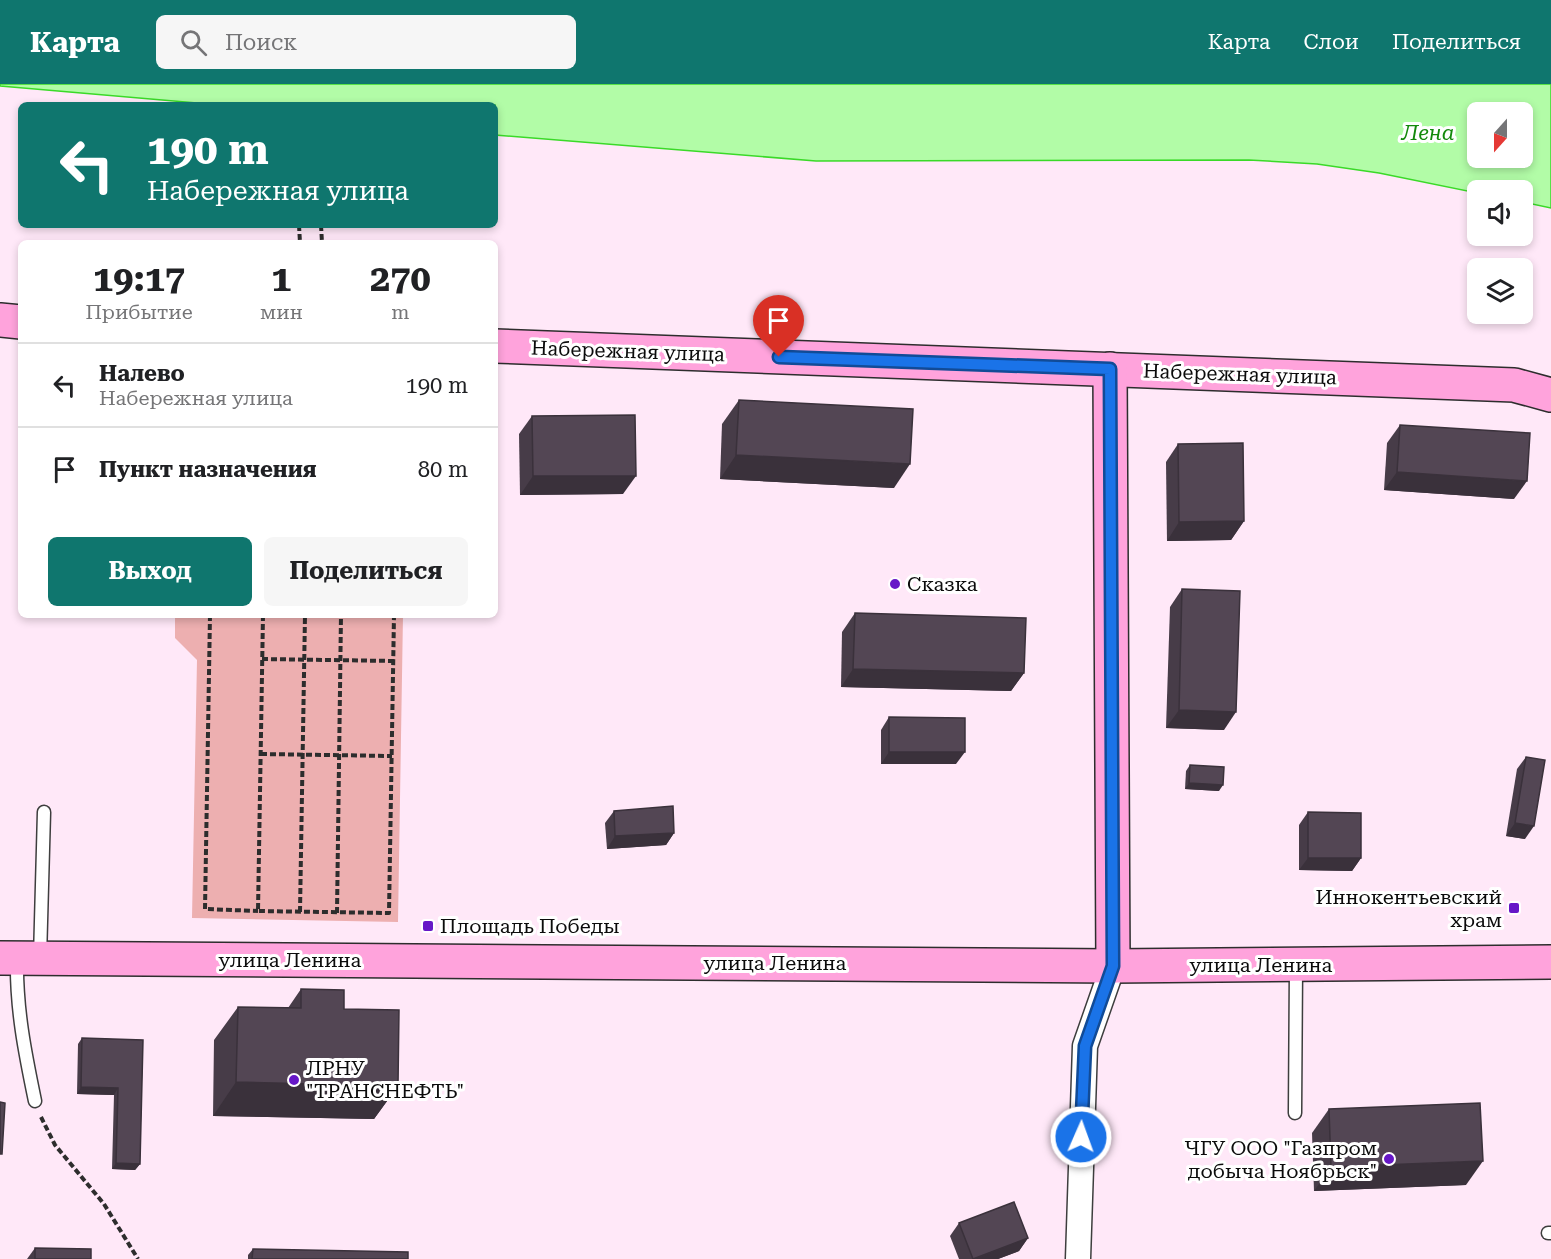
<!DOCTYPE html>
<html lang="ru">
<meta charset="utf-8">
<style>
body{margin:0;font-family:"Roboto Serif",serif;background:#f6f6f6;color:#202124;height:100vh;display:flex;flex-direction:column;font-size:22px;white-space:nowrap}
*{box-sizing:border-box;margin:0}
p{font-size:20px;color:#757577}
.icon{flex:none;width:33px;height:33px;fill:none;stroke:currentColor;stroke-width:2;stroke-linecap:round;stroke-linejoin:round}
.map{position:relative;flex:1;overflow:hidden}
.details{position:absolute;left:18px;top:156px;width:480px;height:378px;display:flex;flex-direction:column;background:#fff;border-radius:9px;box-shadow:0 3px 9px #0003}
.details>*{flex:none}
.hud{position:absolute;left:18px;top:18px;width:480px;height:126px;border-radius:9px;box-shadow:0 3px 9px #0003;background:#0f766e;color:#fff;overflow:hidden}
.needle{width:39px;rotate:201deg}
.fabs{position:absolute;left:1467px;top:18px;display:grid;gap:12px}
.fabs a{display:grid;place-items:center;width:66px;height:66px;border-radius:9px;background:#fff;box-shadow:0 3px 9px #0003;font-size:30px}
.pin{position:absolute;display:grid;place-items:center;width:51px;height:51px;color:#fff;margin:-62px -26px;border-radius:50% 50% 50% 0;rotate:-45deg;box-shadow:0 0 6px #0007}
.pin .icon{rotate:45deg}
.me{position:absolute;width:66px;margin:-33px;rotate:2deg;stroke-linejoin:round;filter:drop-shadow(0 0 4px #0008)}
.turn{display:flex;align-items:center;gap:21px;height:126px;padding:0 30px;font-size:27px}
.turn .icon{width:78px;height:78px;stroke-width:2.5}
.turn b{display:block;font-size:42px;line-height:51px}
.eta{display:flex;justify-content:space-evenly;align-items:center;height:102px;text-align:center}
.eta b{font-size:36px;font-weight:700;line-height:42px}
.button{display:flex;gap:12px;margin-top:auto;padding:12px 30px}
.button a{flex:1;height:69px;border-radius:9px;background:#0f766e;color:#fff;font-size:24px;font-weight:700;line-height:69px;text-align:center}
.button a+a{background:#f6f6f6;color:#202124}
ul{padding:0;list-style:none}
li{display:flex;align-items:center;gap:18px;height:84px;padding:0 30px;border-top:2px solid #e0e0e0}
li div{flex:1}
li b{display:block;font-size:22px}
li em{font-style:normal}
header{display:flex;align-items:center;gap:36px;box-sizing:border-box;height:84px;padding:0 30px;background:#0f766e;color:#fff}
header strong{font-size:28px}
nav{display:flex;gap:33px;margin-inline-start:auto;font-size:21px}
.search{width:420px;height:54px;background:#f6f6f6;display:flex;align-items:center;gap:15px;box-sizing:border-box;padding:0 21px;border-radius:9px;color:#757577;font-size:22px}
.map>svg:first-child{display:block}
.green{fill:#edafb0}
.water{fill:#b2fca7;stroke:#3ada28;stroke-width:1.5;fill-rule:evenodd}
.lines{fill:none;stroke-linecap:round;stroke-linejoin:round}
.lane-casing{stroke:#3e3e3e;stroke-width:15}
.street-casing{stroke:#3e3e3e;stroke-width:27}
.secondary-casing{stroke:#2d2d2d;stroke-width:36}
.path{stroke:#2d2d2d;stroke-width:4;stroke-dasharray:6 3;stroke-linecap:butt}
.lane{stroke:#fff;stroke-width:12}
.street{stroke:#fff;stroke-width:24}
.secondary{stroke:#ffa3dc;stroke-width:33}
.wall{fill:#473c48}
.shaded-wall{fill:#3a313b}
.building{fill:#534654;stroke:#3a313b;stroke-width:1.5}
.route-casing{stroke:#114b97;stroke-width:15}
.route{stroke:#1a73e8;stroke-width:10}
.poi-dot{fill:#6617c7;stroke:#fff;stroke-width:2}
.labels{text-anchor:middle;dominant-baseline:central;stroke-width:6;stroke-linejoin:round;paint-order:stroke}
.street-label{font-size:20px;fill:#0b0b0b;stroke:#fff}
.poi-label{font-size:20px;fill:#0b0b0b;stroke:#fff;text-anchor:start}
.water-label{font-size:21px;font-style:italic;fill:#13890b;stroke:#fff}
</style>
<header>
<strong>Карта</strong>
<div class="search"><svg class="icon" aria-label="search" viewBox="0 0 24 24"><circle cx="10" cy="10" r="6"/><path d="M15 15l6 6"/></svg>Поиск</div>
<nav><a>Карта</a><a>Слои</a><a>Поделиться</a></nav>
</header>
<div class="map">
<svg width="1551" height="1175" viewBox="0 0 1551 1175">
<rect width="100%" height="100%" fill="#ffe8f8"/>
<polygon class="green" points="175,531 403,531 398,838 192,834 197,576 175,554"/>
<path class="water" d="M0 0H1551V124L1523 118 1522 106H1478L1477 109 1379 89 1317 80 1249 76 816 77 495 51V21H220L0 2ZM1478 28H1522V74H1478Z"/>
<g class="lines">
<g class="lane-casing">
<g id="lane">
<polyline points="40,874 44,728"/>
<path d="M17 875C16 924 25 969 35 1017"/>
<polyline points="1295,1029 1296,883"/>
<polyline points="1548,1149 1551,1149"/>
</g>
</g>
<g class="street-casing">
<polyline id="street" points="1078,1175 1085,962 1113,882"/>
</g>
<g class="secondary-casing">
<g id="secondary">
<polyline points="0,236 21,238"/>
<polyline points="495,262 1514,301 1551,311"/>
<polyline points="1110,285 1113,882"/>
<polyline points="0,874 1113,882 1551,878"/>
</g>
</g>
<g class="path">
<polyline points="299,141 300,159"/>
<polyline points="321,141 322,159"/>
<polyline points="210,531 205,825 258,827"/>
<polyline points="263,531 258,827 389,829 394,531"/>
<polyline points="262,575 394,577"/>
<polyline points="261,670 392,672"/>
<polyline points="300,828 305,531"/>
<polyline points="337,829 341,531"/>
<polyline points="41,1033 55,1061 104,1120 138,1175"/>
</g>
<use href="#lane" class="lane"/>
<use href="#street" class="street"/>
<use href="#secondary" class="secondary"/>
</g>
<g class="wall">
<polygon points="739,316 894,404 720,395 722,340"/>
<polygon points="532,332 623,410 520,411 519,350"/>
<polygon points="1400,341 1514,415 1384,406 1387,359"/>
<polygon points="1178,360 1244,437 1231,456 1167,457 1166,378"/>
<polygon points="1182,505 1224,646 1166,644 1170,523"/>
<polygon points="855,529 1024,589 1011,607 841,603 842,548"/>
<polygon points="889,633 956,680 881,680 881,646"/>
<polygon points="1526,673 1525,755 1506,752 1517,685"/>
<polygon points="1190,681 1219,707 1185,705 1186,687"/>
<polygon points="614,727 674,749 666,761 607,765 605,739"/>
<polygon points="1308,728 1361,774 1352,787 1299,786 1299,741"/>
<polygon points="301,905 344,925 398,1002 374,1035 213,1032 214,956 238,923 288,924"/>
<polygon points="82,954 143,956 140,1080 135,1086 112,1085 114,1011 77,1010 78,960"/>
<polygon points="1329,1025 1466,1101 1314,1107 1312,1049"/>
<polygon points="959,1139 1028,1154 1019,1167 998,1175 959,1175 950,1152"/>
<polygon points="35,1164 91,1175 27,1175"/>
<polygon points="253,1165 408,1175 248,1175 248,1171"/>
</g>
<g class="shaded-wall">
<polygon points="736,371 910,380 894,404 720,395"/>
<polygon points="1397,388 1527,397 1514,415 1384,406"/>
<polygon points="533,392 636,392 623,410 520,411"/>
<polygon points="1244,437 1231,456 1167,457 1179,438"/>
<polygon points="853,585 1024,589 1011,607 841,603"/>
<polygon points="1179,626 1236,628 1224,646 1166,644"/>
<polygon points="889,668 965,668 956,680 881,680"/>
<polygon points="1189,699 1223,701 1219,707 1185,705"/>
<polygon points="1515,739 1534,742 1525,755 1506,752"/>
<polygon points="674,749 666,761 607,765 615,752"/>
<polygon points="1308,774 1361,774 1352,787 1299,786"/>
<polygon points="236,998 398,1002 374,1035 213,1032"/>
<polygon points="81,1003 118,1004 114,1011 77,1010"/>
<polygon points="1483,1077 1466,1101 1314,1107 1331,1083"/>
<polygon points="116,1079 140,1080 135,1086 112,1085"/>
<polygon points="1028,1154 1019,1167 998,1175 975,1175"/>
</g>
<g class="building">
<polygon points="739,316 913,325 910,380 736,371"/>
<polygon points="635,331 636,392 533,392 532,332"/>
<polygon points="1400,341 1530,349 1527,397 1397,388"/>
<polygon points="1243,359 1244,437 1179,438 1178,360"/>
<polygon points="1182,505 1240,507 1236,628 1179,626"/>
<polygon points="855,529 1026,534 1024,589 853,585"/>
<polygon points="889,633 965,634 965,668 889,668"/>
<polygon points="1526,673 1545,676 1534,742 1515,739"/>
<polygon points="1190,681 1224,683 1223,701 1189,699"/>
<polygon points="673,722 674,749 615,752 614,727"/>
<polygon points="1308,728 1361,729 1361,774 1308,774"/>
<polygon points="301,905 344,906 344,925 399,926 398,1002 236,998 238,923 301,924"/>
<polygon points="82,954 143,956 140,1080 116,1079 118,1004 81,1003"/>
<polygon points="0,1018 5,1019 2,1070 0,1070"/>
<polygon points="1480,1019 1483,1077 1331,1083 1329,1025"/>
<polygon points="1014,1118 1028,1154 973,1175 959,1139"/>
<polygon points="35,1164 91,1165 91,1175 35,1175"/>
<polygon points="253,1165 408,1168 408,1175 252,1175"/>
</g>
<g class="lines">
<g class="route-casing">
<polyline id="route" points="779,273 1110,285 1113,882 1085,962 1081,1053"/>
</g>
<use href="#route" class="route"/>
</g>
<g class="poi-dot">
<circle cx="895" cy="500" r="6"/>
<rect x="1508" y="818" width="12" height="12" rx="3"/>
<rect x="422" y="836" width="12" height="12" rx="3"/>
<circle cx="294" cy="996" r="6"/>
<circle cx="1389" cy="1075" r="6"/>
</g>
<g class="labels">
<g class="street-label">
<text transform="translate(628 267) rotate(2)">Набережная улица</text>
<text transform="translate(1240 290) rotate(2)">Набережная улица</text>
<text x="290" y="876">улица Ленина</text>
<text x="775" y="879">улица Ленина</text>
<text x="1261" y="881">улица Ленина</text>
</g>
<g class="poi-label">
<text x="907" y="500">Сказка</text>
<text x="1502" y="813" text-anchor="end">Иннокентьевский<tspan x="1502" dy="23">храм</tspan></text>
<text x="440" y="842">Площадь Победы</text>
<text x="306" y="984">ЛРНУ<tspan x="306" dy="23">"ТРАНСНЕФТЬ"</tspan></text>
<text x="1377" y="1064" text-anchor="end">ЧГУ ООО "Газпром<tspan x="1377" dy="23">добыча Ноябрьск"</tspan></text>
</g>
<g class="water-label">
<text x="1428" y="49">Лена</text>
</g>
</g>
</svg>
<div class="fabs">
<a><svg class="needle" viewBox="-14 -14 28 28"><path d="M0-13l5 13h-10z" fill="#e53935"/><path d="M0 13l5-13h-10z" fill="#757577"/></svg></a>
<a><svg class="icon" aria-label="sound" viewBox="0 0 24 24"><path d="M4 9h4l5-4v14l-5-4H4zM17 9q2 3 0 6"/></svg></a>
<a><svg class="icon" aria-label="layers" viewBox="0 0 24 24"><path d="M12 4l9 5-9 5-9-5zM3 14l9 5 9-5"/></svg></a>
</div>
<div class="pin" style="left:779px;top:273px;background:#d93025"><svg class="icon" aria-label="arrive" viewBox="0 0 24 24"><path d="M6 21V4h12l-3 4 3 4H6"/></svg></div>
<svg class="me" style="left:1081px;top:1053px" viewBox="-20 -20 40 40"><circle r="17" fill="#1a73e8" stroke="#fff" stroke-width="3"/><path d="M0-11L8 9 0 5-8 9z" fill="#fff"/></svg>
<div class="hud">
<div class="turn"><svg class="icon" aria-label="left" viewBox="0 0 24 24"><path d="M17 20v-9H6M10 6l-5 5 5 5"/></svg><div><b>190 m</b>Набережная улица</div></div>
</div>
<section class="details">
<div class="eta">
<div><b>19:17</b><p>Прибытие</p></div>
<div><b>1</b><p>мин</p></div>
<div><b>270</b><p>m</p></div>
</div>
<ul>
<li><svg class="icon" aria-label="left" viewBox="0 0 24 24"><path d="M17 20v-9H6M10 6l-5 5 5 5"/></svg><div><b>Налево</b><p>Набережная улица</p></div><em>190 m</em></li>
<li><svg class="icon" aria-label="arrive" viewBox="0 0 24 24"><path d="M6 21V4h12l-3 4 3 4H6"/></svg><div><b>Пункт назначения</b></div><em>80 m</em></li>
</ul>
<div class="button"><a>Выход</a><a>Поделиться</a></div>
</section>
</div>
